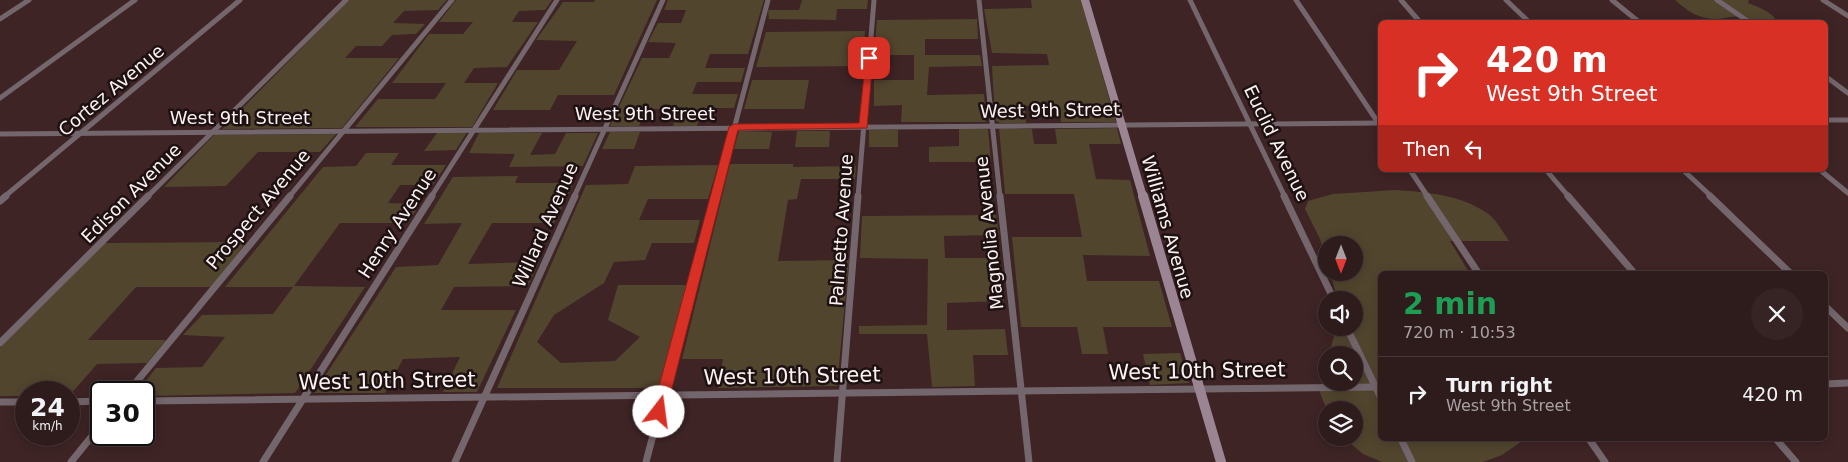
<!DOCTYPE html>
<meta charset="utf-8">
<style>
body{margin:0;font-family:"DejaVu Sans",sans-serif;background:#362425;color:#f1f3f6;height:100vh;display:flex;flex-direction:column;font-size:19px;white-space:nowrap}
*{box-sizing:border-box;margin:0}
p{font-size:16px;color:#a7a1a3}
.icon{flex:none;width:28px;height:28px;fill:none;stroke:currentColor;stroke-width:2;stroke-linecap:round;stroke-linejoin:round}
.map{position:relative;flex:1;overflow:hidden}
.side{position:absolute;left:1378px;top:271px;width:450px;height:170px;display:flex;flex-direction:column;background:#2e1b1c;border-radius:8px;box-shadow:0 2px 12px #0003,0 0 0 1px #49393b}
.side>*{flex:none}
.top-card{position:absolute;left:1378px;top:20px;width:450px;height:152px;border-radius:8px;box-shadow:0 2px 12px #0003,0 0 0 1px #49393b;background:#d93025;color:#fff;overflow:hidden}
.needle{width:32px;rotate:180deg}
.buttons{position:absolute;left:1318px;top:236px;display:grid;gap:10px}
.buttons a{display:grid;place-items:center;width:45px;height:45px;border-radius:50%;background:#2e1b1c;box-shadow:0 2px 12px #0003,0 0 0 1px #49393b;font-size:25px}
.speed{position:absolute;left:15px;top:381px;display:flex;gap:10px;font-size:25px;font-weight:700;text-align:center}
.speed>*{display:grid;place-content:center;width:65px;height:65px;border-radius:50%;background:#2e1b1c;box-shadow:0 2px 12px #0003,0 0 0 1px #49393b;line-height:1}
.speed small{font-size:12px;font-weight:400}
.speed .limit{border:2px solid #111;border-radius:8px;background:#fff;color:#111}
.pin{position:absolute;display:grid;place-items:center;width:42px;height:42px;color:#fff;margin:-21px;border-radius:10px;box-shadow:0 2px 8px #0006}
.me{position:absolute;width:55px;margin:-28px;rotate:15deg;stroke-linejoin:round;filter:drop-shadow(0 0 4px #0008)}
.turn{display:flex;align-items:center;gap:18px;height:105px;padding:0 25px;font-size:22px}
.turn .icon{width:65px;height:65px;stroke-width:2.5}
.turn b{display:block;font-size:35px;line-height:42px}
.then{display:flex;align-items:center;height:48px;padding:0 25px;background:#0003;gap:10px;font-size:19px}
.round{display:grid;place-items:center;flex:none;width:52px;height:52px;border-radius:26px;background:#362425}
.head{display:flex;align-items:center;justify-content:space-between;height:85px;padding:0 25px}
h1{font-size:30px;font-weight:800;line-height:38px;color:#1e9e55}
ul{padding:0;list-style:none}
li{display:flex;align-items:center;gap:15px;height:75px;padding:0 25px;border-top:1px solid #49393b}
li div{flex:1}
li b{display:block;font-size:19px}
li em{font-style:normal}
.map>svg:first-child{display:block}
.green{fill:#51452e}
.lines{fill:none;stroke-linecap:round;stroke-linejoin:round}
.street-far1{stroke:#74666d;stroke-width:5}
.street{stroke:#74666d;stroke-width:7}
.secondary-far1{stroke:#9c8592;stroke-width:8}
.secondary{stroke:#9c8592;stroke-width:10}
.route{fill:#d93025;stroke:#8d1f18}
.labels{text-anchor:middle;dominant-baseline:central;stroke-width:5;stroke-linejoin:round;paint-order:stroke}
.street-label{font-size:18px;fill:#fdf2f2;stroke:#1d1112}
.near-street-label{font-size:21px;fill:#fdf2f2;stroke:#1d1112}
</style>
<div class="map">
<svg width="1848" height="462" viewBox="0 0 1848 462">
<rect width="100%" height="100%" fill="#3e2425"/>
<g class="green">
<polygon points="349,0 447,0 438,10 404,11 393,23 425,24 416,34 392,35 382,46 356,46 345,58 399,58 342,128 222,129"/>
<polygon points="456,0 552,0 545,10 519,11 512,22 538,22 507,67 474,68 464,83 498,83 472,127 355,127 378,99 435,99 446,83 392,83 429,34 463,34 473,22 439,22"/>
<polygon points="595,0 657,0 614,95 558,95 550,110 493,110 517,70 559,70 577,41 536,40 563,2 594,2"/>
<polygon points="668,0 764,0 748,54 710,54 705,68 745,68 741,82 697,82 692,94 738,94 734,108 702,108 697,126 673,126 678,109 647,109 639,126 610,126 642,58 669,58 676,43 648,42 658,23 681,23 686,10 664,10"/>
<polygon points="802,0 868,0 867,9 837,9 836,20 769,19 768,10 799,10"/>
<polygon points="1031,0 1081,0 1116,122 1061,122 1059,106 1025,106 1026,123 1000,123 995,120 992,66 1049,65 1047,54 992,53 984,9 1032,8"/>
<path d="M1675 0H1749L1748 3C1758 7 1770 11 1776 20 1765 28 1751 18 1739 17 1731 15 1724 19 1716 19 1699 19 1687 11 1675 0Z"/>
<polygon points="977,19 978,39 925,39 925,55 980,55 982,66 929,67 927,95 984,94 986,122 901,122 902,105 874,106 874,80 914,80 914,55 874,55 877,20"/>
<polygon points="865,31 863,66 756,67 766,32"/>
<polygon points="752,80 809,80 804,109 744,109"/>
<polygon points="959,128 988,129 991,162 929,162 929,147 959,146"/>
<polygon points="999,128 1032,129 1034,144 1057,144 1055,129 1117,128 1121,144 1089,144 1096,179 1130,180 1150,256 1083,255 1087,281 1159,281 1172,327 1103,327 1108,354 1082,354 1077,327 1021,327 1012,237 1082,237 1074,194 1005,194"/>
<rect x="869" y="130" width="29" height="17"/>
<polygon points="739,131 772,132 769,149 734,149"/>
<polygon points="797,131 830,131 829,147 795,147"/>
<polygon points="467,132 456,150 424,151 437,133"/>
<polygon points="610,132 640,132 634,149 602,149"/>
<polygon points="479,133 542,133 530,155 555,154 566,133 598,133 583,166 509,167 515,154 469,153"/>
<polygon points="336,134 320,152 258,152 226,186 164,187 214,135"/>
<polygon points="366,153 399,153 391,165 446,165 433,185 400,185 388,203 420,204 408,223 340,223 294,286 365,287 295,393 144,396 144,392 137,392 156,368 202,367 225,337 183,335 202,315 273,314 293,287 225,287 323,167 356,166"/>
<polygon points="730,164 793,164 793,167 856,166 855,179 801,179 797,199 788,200 778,261 849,260 837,386 718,388 723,359 682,359"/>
<polygon points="718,165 708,199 648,199 639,220 700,220 694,243 652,243 645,260 614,262 604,283 554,315 537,342 561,363 615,361 640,337 608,320 618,285 687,285 659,388 497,388 586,185 628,184 635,166"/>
<polygon points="518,176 515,183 574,183 554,223 492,223 468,264 539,262 528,286 454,287 441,310 516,310 477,392 443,392 460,357 403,359 385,393 314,393 396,267 438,265 462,223 424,224 453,177"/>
<path d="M1396 190C1426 192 1461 195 1487 213 1496 219 1503 232 1509 241H1450L1470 274H1380V439H1525L1502 455 1483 462H1382L1363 454 1344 438H1354V410H1327L1320 393 1326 361V382H1354V355H1329L1336 328H1354V300H1338L1330 273 1354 272V245H1326V260L1320 239 1305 209 1308 201 1333 194Z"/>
<polygon points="996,215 999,235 944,236 945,258 1000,258 1004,301 947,303 947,330 1005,329 1008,355 973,355 975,386 932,387 927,334 859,334 859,326 927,325 928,259 860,258 862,216"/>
<polygon points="247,242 211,287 136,287 88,340 166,340 147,363 97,364 69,396 69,392 26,392 26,396 0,396 0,348 105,243"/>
<polygon points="1180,353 1189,383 1150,385 1143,354"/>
</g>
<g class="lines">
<g class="street-far1">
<polyline points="979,0 1000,197"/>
<polyline points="1190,0 1285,197"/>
<polyline points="1296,0 1379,124"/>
<polyline points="1401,0 1420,22"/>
<polyline points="1506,0 1529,22"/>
<polyline points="1612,0 1639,22"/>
<polyline points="1717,0 1749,22"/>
<polyline points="1823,0 1848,16"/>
<polyline points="0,19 29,0"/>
<polyline points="1825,76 1848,93"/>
<polyline points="0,98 135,0"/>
<polyline points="1825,120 1848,120"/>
<polyline points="0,134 1380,123"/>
<polyline points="1410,170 1428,197"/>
<polyline points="1546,170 1569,197"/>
<polyline points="1683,170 1712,197"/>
<polyline points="1820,170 1848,193"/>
<polyline points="4,197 240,0"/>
<polyline points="147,197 346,0"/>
<polyline points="289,197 452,0"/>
<polyline points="431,197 557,0"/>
<polyline points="574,197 663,0"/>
<polyline points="716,197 768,0"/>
<polyline points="858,197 874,0"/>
</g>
<g class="street">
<polyline points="1000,196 1029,462"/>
<polyline points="1284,196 1334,300"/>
<polyline points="1427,196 1479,274"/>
<polyline points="1568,196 1635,274"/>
<polyline points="1710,196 1791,274"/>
<polyline points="0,201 6,196"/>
<polyline points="1825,306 1848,328"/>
<polyline points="1347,328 1380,396"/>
<polyline points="0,343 148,196"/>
<polyline points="1825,384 1848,383"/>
<polyline points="128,392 290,196"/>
<polyline points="144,401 1380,387"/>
<polyline points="0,402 26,402"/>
<polyline points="69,402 101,401"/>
<polyline points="1401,439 1412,462"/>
<polyline points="1589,439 1605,462"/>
<polyline points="1776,439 1796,462"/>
<polyline points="71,462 101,425"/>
<polyline points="263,462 432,196"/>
<polyline points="455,462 575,196"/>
<polyline points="646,462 716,196"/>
<polyline points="837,462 858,196"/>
</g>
<polyline class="secondary-far1" points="1085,0 1143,197"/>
<polyline class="secondary" points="1143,196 1221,462"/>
</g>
<polygon class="route" points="866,56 869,56 873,58 867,128 738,130 666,412 664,415 659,417 654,415 652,412 729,127 734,124 859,123"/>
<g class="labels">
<g class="street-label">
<text transform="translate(111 90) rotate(-40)">Cortez Avenue</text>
<text transform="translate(1050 110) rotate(-1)">West 9th Street</text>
<text x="645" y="113">West 9th Street</text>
<text x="240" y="117">West 9th Street</text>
<text transform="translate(1277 143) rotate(64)">Euclid Avenue</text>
<text transform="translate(131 193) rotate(-45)">Edison Avenue</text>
<text transform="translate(258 209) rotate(-50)">Prospect Avenue</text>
<text transform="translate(397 223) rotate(-57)">Henry Avenue</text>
<text transform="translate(545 225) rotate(-66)">Willard Avenue</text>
<text transform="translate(1168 227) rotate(74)">Williams Avenue</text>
<text transform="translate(841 230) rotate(-86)">Palmetto Avenue</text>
<text transform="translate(989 233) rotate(-96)">Magnolia Avenue</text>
</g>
<g class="near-street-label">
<text transform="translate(1197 371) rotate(-1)">West 10th Street</text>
<text transform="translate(792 376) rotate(-1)">West 10th Street</text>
<text transform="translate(387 381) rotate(-1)">West 10th Street</text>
</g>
</g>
</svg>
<div class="buttons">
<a><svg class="needle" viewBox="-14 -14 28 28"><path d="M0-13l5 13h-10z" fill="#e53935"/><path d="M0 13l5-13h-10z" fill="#a7a1a3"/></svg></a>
<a><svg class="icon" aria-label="sound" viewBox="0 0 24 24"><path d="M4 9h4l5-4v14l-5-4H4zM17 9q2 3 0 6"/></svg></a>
<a><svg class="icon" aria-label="search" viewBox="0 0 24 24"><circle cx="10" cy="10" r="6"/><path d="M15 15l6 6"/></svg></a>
<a><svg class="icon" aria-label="layers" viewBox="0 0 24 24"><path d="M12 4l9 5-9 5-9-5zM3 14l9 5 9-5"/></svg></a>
</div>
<div class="speed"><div>24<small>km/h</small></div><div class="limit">30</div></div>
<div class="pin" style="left:869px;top:58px;background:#d93025"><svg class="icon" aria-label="arrive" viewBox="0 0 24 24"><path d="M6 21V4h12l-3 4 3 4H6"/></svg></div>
<svg class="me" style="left:659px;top:412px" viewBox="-20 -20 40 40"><circle r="19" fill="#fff"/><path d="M0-13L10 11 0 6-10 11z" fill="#d93025"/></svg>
<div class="top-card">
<div class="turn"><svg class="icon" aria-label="right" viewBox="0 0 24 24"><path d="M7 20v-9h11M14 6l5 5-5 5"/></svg><div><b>420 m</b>West 9th Street</div></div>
<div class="then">Then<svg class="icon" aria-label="left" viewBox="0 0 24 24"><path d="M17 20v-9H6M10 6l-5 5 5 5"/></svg></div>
</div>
<section class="side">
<div class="head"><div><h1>2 min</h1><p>720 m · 10:53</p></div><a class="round"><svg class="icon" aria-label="close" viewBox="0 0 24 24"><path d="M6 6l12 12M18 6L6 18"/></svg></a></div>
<ul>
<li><svg class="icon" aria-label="right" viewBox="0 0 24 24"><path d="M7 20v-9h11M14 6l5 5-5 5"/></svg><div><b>Turn right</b><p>West 9th Street</p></div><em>420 m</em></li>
</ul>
</section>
</div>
